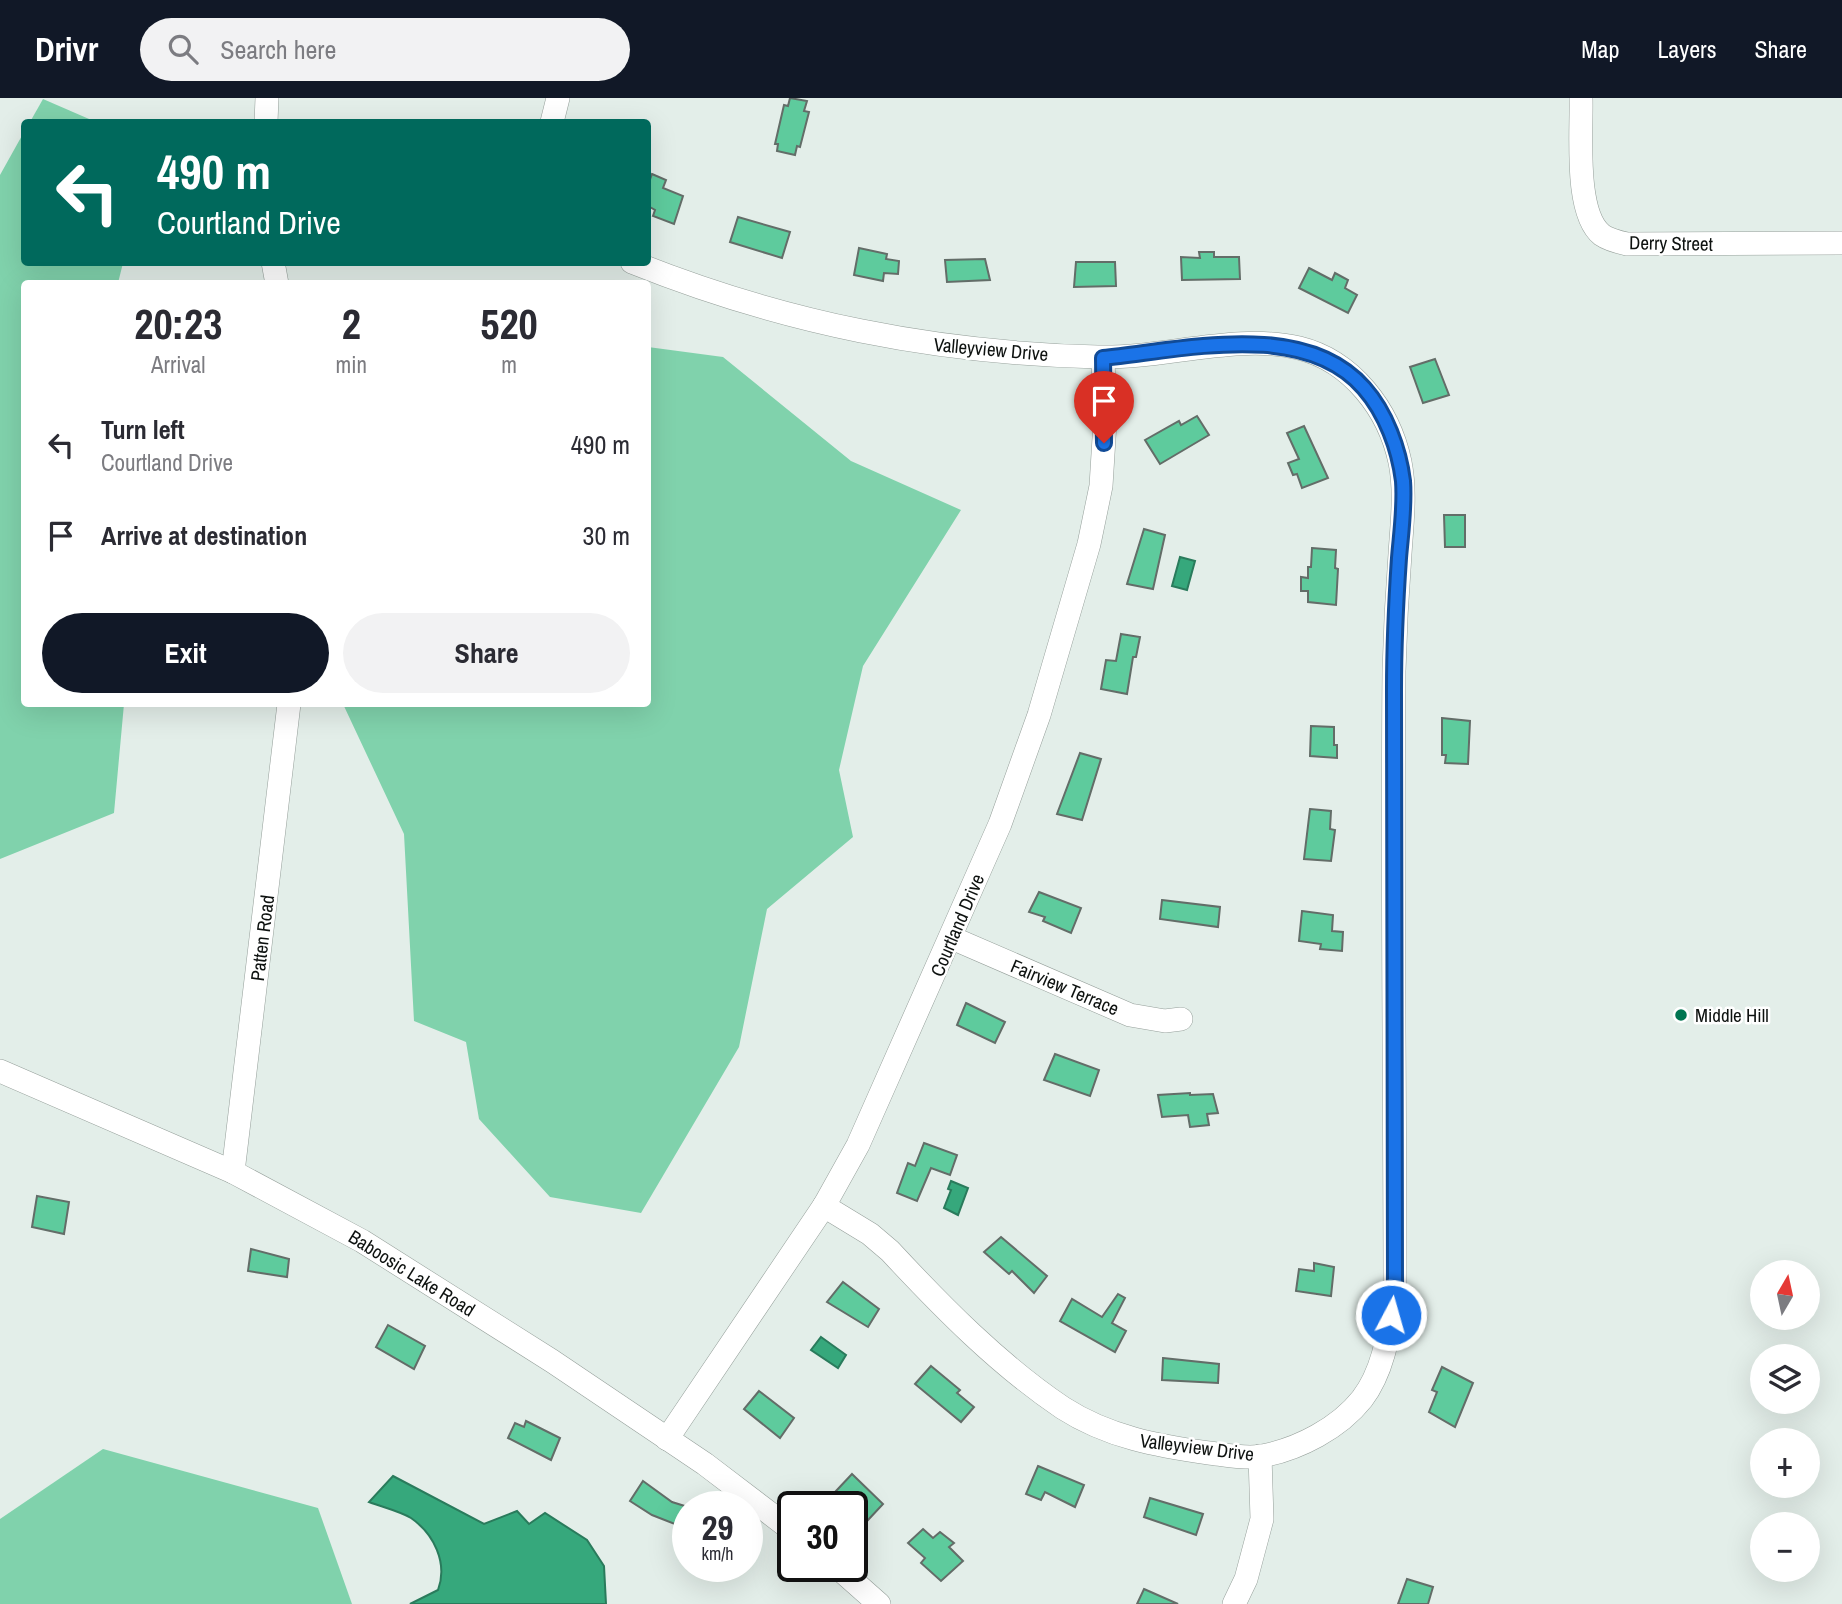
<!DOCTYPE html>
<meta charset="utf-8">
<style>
body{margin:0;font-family:"Archivo Narrow",sans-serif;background:#f2f2f3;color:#2b2b33;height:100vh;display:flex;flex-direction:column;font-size:26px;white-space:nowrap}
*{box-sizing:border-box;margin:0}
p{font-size:23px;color:#7c7c81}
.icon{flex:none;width:38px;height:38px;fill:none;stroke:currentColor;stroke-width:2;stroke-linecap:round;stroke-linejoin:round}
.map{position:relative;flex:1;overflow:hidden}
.drawer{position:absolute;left:21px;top:182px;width:630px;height:427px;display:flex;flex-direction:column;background:#fff;border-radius:7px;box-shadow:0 7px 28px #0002}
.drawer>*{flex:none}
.banner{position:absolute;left:21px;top:21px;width:630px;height:147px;border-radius:7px;box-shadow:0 7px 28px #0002;background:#00695c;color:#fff;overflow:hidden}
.needle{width:46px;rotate:9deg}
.fabs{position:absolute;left:1750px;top:1162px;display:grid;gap:14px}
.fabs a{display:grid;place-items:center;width:70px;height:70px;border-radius:50%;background:#fff;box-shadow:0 7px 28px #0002;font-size:35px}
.speed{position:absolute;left:672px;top:1393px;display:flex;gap:14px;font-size:35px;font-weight:700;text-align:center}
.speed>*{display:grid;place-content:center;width:91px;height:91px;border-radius:50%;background:#fff;box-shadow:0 7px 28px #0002;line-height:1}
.speed small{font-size:18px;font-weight:400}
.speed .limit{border:4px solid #111;border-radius:10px;background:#fff;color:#111}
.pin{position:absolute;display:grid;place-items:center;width:60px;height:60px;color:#fff;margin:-72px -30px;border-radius:50% 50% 50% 0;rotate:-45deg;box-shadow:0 0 7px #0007}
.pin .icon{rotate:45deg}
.me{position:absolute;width:77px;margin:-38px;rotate:6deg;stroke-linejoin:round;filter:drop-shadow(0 0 5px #0008)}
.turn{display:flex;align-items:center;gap:24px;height:147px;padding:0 21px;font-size:32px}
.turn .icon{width:91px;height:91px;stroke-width:2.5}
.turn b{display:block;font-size:49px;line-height:60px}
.eta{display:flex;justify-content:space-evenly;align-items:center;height:119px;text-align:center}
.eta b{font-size:42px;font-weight:700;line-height:49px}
.primary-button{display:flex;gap:14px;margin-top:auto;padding:14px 21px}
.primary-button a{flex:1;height:80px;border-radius:42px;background:#111827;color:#fff;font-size:28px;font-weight:700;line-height:80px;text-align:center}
.primary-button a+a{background:#f2f2f3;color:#2b2b33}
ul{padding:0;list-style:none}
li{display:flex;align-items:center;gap:21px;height:91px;padding:0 21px}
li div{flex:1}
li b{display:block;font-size:26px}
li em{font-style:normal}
header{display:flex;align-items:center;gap:42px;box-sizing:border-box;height:98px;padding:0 35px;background:#111827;color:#fff}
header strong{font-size:33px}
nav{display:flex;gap:38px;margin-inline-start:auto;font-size:24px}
.search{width:490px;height:63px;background:#f2f2f3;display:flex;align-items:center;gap:18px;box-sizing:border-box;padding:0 24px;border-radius:38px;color:#7c7c81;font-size:26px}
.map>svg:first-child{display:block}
.green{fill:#80d2ac}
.water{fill:#36a87c;stroke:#2a7b5c;stroke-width:2}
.building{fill:#5ecb9d;stroke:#636d68;stroke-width:2}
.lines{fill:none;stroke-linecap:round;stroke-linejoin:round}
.minor-casing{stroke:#959f9a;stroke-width:24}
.minor{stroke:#fff;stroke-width:23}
.route-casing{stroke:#114b97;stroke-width:18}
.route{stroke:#1a73e8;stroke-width:12}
.poi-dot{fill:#007551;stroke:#fff;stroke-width:2.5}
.labels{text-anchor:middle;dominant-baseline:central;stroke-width:5;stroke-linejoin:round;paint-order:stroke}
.street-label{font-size:19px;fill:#0e1210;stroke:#fff}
.poi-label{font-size:19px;fill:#0e1210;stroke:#fff;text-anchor:start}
</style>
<header>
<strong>Drivr</strong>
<div class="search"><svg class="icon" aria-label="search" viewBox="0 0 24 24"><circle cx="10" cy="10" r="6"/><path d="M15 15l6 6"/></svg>Search here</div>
<nav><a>Map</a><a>Layers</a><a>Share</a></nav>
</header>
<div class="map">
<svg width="1842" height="1506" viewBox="0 0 1842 1506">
<rect width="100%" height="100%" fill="#e3eee9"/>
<g class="green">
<polygon points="43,1 96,24 30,24"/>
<polygon points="24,34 24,164 123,165 118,185 24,186 24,606 124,606 114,715 0,761 0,77"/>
<polygon points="648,249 723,259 851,363 961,412 863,568 839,672 853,739 767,811 739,949 641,1115 550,1099 479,1021 466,944 414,923 404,736 343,606 648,606"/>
<polygon points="103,1351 318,1410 352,1506 0,1506 0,1421"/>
</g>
<g class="water">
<polygon points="1180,459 1195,463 1187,492 1172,488"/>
<polygon points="951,1083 968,1090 958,1117 944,1110 951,1092 948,1091"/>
<polygon points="821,1239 846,1257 838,1270 811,1252"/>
<path d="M393 1378 484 1426 517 1413 529 1426 545 1415 587 1442 604 1468 606 1506H410L438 1492C448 1465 434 1436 411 1420 399 1413 382 1409 369 1404Z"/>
</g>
<g class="building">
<polygon points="790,0 807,3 804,13 809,14 800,49 797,48 795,57 777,53 778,46 775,46 784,7 788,8"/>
<polygon points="652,76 666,82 663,90 683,98 674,126 653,118 655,112 648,108 648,87"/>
<polygon points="738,119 790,134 782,160 730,144"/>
<polygon points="859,150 887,156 886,161 899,163 898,176 884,175 883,183 854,177"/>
<polygon points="1199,154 1214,154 1214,159 1239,159 1240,181 1182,182 1181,159 1200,160"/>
<polygon points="985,161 990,182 947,184 945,162"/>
<polygon points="1076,164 1115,164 1116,188 1074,189"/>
<polygon points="1309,170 1332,182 1335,175 1348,182 1345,190 1357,197 1348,215 1299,190"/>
<polygon points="1435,261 1449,297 1423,305 1410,269"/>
<polygon points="1197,318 1209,337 1160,366 1145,342 1179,323 1181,327"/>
<polygon points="1304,328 1328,380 1302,390 1297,376 1293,377 1288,365 1299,361 1287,335"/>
<polygon points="1444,417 1465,417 1465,449 1445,449"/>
<polygon points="1144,431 1165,437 1153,491 1127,486"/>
<polygon points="1312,450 1336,452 1335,470 1338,471 1336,507 1308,504 1308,493 1301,493 1301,479 1308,480 1308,469 1311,469"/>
<polygon points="1121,536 1140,539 1136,559 1133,559 1127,596 1101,591 1106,562 1116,563"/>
<polygon points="1442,620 1470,623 1468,666 1445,665 1446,657 1442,657"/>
<polygon points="1311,628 1334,629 1334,647 1337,647 1337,660 1310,658"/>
<polygon points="1080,655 1101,661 1082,722 1057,716"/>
<polygon points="1310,711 1331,713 1330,731 1335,732 1331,763 1304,761"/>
<polygon points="1039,794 1081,810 1071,835 1043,823 1045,819 1029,814"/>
<polygon points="1162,802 1220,809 1218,829 1160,821"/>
<polygon points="1302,813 1333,817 1332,833 1343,834 1342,853 1320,851 1321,846 1299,843"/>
<polygon points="966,905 1005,924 995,945 957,927"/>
<polygon points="1055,956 1099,972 1090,998 1044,982"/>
<polygon points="1190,995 1190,997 1213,996 1218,1015 1207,1016 1209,1027 1190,1029 1188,1017 1162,1019 1158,997"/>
<polygon points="924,1045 957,1057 950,1077 931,1070 917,1103 897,1095 908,1065 915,1068"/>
<polygon points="37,1098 69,1104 64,1136 32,1129"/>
<polygon points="1001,1139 1047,1178 1034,1195 1012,1173 1009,1176 984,1154"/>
<polygon points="251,1151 289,1161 287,1179 248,1173"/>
<polygon points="1314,1165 1334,1169 1331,1198 1296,1193 1299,1171 1314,1173"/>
<polygon points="843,1184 879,1211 868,1229 827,1204"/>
<polygon points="1118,1196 1125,1200 1112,1225 1126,1233 1115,1254 1060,1223 1072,1201 1102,1219"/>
<polygon points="388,1227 425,1248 414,1271 376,1249"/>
<polygon points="1163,1260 1219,1266 1218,1285 1162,1282"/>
<polygon points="931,1268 960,1292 957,1295 974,1309 961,1324 915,1286"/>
<polygon points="1442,1269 1473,1285 1455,1329 1429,1314 1437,1294 1432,1292"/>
<polygon points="759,1293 794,1320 780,1340 744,1311"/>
<polygon points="526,1323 560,1340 551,1362 508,1340 515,1325 524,1329"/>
<polygon points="1038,1368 1084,1387 1075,1409 1045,1394 1041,1402 1026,1396"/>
<polygon points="852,1376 883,1406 868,1422 836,1393"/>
<polygon points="643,1383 672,1404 688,1409 685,1430 652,1417 630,1403"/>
<polygon points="1150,1400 1203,1416 1196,1437 1144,1419"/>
<polygon points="923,1431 933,1440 940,1434 954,1445 949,1449 963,1463 941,1483 921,1465 925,1460 908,1445"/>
<polygon points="1407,1481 1433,1489 1428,1506 1398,1506"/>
<polygon points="1144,1491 1178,1506 1137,1506"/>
</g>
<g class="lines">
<g class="minor-casing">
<g id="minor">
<path d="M1581 0C1582 34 1574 115 1602 137 1609 142 1618 144 1627 146L1842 145"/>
<polyline points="266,24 267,0"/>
<polyline points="552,24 558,0"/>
<polyline points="273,164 277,186"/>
<path d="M632 164C784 225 935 255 1098 259 1161 261 1238 235 1299 250 1352 263 1389 312 1400 364 1406 394 1402 425 1400 456 1397 495 1395 534 1394 573 1392 780 1395 988 1395 1195 1389 1231 1385 1271 1362 1301 1339 1330 1299 1351 1262 1358 1246 1361 1226 1357 1209 1355 1158 1348 1108 1339 1063 1310 999 1267 942 1209 890 1153L870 1136 824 1108"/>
<polyline points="952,840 1130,917 1165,923 1181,921"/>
<polyline points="0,973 233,1074 362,1143 552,1263 705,1366 793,1433"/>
<polyline points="233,1074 289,606"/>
<polyline points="667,1341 824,1108 858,1047 1000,726 1039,617 1089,446 1101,388 1105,324 1103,260"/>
<polyline points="836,1468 879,1506"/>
<polyline points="1234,1506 1246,1481 1262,1421 1260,1358"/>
</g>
</g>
<use href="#minor" class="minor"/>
</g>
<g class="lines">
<g class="route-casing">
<path id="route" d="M1104 345 1103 260C1183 252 1304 221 1364 290 1386 315 1399 351 1403 383 1405 409 1401 435 1399 460 1396 504 1394 548 1394 592 1394 793 1395 994 1395 1195L1391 1217"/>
</g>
<use href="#route" class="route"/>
</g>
<circle class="poi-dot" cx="1681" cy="917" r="7"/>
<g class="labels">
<g class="street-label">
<text transform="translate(1671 145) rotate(1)">Derry Street</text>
<text transform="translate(991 251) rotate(5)">Valleyview Drive</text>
<text transform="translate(957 827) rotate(-67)">Courtland Drive</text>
<text transform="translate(262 840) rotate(-83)">Patten Road</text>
<text transform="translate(1065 889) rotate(23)">Fairview Terrace</text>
<text transform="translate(412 1175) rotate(32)">Baboosic Lake Road</text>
<text transform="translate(1197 1349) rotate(7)">Valleyview Drive</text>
</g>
<g class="poi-label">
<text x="1695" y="917">Middle Hill</text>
</g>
</g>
</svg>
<div class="fabs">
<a><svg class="needle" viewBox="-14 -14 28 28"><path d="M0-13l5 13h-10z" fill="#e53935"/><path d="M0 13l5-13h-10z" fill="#7c7c81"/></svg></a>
<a><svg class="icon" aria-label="layers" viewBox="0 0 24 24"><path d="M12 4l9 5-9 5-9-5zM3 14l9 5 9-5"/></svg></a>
<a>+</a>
<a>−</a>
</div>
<div class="speed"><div>29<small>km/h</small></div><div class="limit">30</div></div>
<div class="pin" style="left:1104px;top:345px;background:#d93025"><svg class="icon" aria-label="arrive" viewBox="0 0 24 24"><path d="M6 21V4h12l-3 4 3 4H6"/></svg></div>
<svg class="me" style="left:1391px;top:1217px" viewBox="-20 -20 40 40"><circle r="17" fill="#1a73e8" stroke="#fff" stroke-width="3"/><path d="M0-11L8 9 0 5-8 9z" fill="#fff"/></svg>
<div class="banner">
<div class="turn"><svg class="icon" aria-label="left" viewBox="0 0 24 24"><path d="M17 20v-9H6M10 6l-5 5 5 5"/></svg><div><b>490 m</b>Courtland Drive</div></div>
</div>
<section class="drawer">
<div class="eta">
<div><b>20:23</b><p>Arrival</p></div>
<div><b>2</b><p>min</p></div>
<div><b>520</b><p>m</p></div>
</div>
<ul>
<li><svg class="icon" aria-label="left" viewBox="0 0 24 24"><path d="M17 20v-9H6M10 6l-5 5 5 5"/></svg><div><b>Turn left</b><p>Courtland Drive</p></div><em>490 m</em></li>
<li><svg class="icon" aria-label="arrive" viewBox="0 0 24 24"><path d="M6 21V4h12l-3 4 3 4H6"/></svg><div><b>Arrive at destination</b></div><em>30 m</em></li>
</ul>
<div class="primary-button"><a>Exit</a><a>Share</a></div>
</section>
</div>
